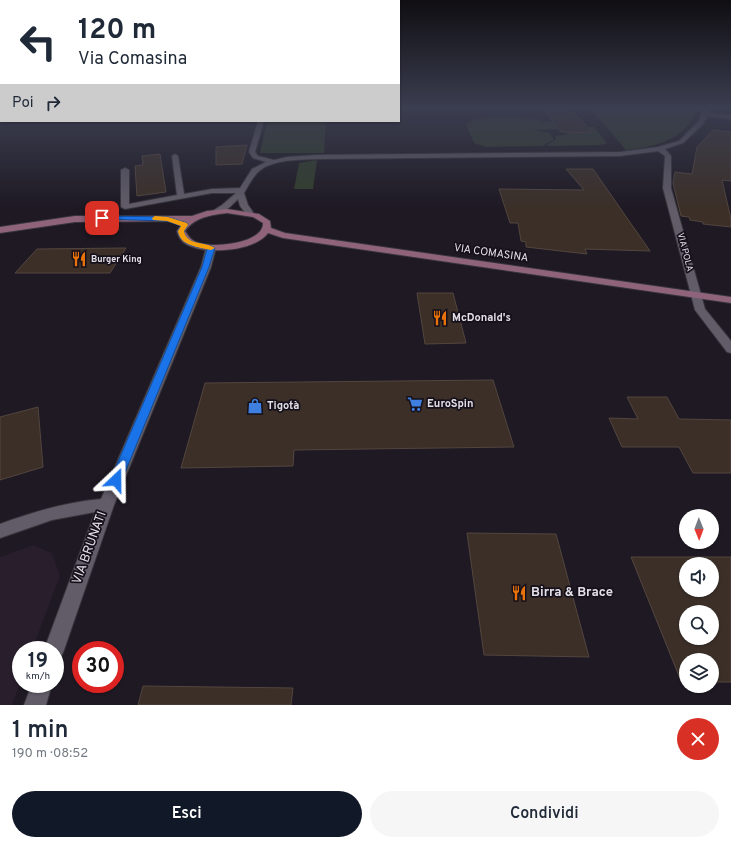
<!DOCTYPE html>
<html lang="it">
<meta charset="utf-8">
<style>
body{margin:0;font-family:Overpass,sans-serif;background:#f6f6f7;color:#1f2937;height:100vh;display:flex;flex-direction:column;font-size:15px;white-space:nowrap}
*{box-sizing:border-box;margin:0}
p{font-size:13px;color:#747a83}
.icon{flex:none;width:22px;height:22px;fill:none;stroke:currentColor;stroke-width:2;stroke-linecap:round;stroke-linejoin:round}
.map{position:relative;height:705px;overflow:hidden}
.sheet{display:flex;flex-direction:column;background:#fff;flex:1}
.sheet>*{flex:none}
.top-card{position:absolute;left:0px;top:0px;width:400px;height:122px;box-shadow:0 1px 3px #0004;background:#fff;color:#1f2937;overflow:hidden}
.needle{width:26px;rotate:179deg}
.controls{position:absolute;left:679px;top:509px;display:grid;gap:8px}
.controls a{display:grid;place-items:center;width:40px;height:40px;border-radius:50%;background:#fff;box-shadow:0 1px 3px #0004;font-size:20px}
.speed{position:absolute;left:12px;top:641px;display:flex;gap:8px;font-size:20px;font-weight:700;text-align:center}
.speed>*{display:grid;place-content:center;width:52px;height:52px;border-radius:50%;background:#fff;box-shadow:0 1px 3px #0004;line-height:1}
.speed small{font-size:10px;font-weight:400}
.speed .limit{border:6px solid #d22;background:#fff;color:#111}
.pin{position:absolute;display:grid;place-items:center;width:34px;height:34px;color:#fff;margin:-17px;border-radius:8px;box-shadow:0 2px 6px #0006}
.me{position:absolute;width:44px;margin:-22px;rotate:23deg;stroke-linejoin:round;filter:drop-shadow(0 0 3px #0008)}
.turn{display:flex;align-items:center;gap:14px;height:84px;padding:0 12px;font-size:18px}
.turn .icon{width:52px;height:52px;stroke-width:2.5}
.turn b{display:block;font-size:28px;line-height:34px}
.then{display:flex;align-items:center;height:38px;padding:0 12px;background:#0003;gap:8px;font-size:15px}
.round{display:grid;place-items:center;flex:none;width:42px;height:42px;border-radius:21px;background:#f6f6f7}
.headline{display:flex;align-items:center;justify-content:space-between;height:68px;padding:0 12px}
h1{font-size:24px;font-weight:600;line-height:30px}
.cta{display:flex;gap:8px;margin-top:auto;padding:8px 12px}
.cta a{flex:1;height:46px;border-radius:24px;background:#111827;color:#fff;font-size:16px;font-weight:600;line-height:46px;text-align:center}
.cta a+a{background:#f6f6f7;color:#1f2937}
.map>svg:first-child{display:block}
.industrial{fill:#291e2c}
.green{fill:#313d2a}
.building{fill:#3b2f28;stroke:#53463f;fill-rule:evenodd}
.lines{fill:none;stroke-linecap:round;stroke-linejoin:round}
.street-casing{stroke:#38353c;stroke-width:2}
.secondary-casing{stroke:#38353c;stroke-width:2}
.street{fill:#615c68;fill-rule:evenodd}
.secondary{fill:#8f647a;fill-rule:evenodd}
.route{fill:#1a73e8;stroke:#114b97}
.slow{fill:#f59e0b}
.labels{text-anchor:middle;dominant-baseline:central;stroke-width:3.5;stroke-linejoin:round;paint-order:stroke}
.far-street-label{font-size:9px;fill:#e3dfe7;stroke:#15101a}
.far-poi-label{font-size:9px;font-weight:bold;fill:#e3dfe7;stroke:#15101a;text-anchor:start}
.street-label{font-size:11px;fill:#e3dfe7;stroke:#15101a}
.poi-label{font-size:11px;font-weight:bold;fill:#e3dfe7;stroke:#15101a;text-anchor:start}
.near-street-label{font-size:13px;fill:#e3dfe7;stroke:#15101a}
.near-poi-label{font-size:13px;font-weight:bold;fill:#e3dfe7;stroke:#15101a;text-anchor:start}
</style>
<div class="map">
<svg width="731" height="705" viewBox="0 0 731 705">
<rect width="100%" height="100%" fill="#1e1923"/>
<polygon class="industrial" points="33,545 52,553 60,576 32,650 21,650 21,681 12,705 0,705 0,557"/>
<g class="green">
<path d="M591 109H696C688 140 653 147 626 150Z"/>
<polygon points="491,117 516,117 541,120 542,122 553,122 558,129 533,130 550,133 553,138 553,140 543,146 486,147 474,143 466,125 474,120"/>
<polygon points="267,121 326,121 324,153 260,153"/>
<polygon points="587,127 594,127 607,143 600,145 546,146 556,139 555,136 564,135 568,133 591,133"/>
<polygon points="317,160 313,189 294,189 299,163"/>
</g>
<g class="building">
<polygon points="545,111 574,112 592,133 561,132"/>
<polygon points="713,130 731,132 731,181 722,180 731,219 731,227 703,224 703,222 690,220 689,217 681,216 673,183 675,172 692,174 697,147"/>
<polygon points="247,145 242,164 216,165 216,147"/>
<polygon points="160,154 166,192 137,196 135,166 143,165 142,156"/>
<polygon points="566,169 593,169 650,251 585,249 587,254 526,247 526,242 521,241 518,223 510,223 499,189 584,190"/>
<polygon points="126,248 110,273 15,273 37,249"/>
<polygon points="417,293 453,293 466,343 425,344"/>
<polygon points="493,380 514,447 294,450 293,466 181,468 205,383"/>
<polygon points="627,397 667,397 679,419 731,420 731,473 693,473 679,447 622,447 609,418 638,419"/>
<polygon points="38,407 43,467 0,480 0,417"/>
<polygon points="467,533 556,534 589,657 484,655"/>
<path d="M631 557H731V682H712V660H686V681H681ZM686 564H712V590H686ZM686 612H712V638H686Z"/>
<polygon points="143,686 293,688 291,705 138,705"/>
</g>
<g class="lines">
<g class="street-casing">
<g id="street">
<path d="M703 109H709L708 113 731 115V119L707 116 704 123 683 143 665 149 671 156V188L705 309 731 341V353L727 352 695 310 663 188 665 156 658 151 620 156 316 159C298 160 272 159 258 172 253 177 248 186 244 193L248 205 253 212 252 214H246L240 206 238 199C231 206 222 216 212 214L211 212 222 205 236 193H212L125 209 121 207V170L125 168 129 170V204L177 195 172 156 175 154 178 156 184 194 212 189 240 188 252 169 266 162 253 158 249 152 258 121H264L255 152 258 156 274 160 287 157 316 155 620 152 658 147 679 141 699 121Z"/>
<path d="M211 245 216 248 211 267 114 505 64 650 61 657 55 659V650H44L95 512 52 520 0 538V524C33 512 66 502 101 499L201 267 206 248Z"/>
<polygon points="32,684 52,684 46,705 24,705"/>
</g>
</g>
<g class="secondary-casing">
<path id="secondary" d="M227 209 259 214 270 221 271 228 285 233 731 297V303L283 238 268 233C255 252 200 256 183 242 180 239 178 235 177 231L184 221 75 222 0 233V227L75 216H192L207 211ZM227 213 253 217 263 223C264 244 210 249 196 242 191 240 188 236 185 231 195 217 211 215 227 213Z"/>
</g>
<use href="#street" class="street"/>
<use href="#secondary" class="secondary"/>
</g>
<linearGradient id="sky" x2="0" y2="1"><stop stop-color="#100e13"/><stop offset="0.52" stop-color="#3b3e50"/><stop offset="1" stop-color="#3b3e50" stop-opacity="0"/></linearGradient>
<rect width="731" height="208" fill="url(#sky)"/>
<path class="route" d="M102 216 168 217 187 223 188 225 184 231C187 247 205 241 215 248L209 267 122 480 120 483 116 485 112 483 110 480 202 267 207 249C195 247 180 245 178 231L181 226 167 221 100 219 99 218Z"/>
<path class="slow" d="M155 216 168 217 187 223 188 225 184 231C187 246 205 241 215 248L211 250C198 247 180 246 178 231L181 226 167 221 153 220 152 218Z"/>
<defs>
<g id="restaurant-bare" transform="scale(1.2)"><path d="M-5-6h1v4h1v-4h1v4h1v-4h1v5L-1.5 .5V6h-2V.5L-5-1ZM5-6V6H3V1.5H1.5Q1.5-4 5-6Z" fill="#e8710a" stroke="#15101a" stroke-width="2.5" paint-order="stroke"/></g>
<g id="supermarket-bare" transform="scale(1.2)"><path d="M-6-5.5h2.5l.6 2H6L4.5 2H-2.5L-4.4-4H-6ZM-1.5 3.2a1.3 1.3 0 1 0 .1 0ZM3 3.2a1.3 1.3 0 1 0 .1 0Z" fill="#3f7fe0" stroke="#15101a" stroke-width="2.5" paint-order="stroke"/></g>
<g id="shop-bare" transform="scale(1.2)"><path d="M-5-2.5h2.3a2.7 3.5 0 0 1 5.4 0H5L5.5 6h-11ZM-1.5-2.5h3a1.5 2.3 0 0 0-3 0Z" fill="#3f7fe0" stroke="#15101a" stroke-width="2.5" paint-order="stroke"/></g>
</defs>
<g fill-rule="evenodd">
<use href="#restaurant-bare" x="79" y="259"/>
<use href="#restaurant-bare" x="440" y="318"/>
<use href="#supermarket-bare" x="415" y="404"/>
<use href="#shop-bare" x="255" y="406"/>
<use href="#restaurant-bare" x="519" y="593"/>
</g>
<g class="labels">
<g class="far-street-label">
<text transform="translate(685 252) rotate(76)">VIA POLA</text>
</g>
<g class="far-poi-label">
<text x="91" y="259">Burger King</text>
</g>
<g class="street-label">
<text transform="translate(491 253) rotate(8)">VIA COMASINA</text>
</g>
<g class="poi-label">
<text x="452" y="318">McDonald's</text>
<text x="427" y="404">EuroSpin</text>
<text x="267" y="406">Tigotà</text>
</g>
<g class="near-street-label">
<text transform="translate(90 548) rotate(-70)">VIA BRUNATI</text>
</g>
<g class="near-poi-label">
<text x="531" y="593">Birra &amp; Brace</text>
</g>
</g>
</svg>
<div class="controls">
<a><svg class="needle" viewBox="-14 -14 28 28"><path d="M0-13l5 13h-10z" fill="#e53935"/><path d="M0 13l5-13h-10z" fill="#747a83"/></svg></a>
<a><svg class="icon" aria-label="sound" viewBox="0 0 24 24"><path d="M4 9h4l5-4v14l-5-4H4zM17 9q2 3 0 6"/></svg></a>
<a><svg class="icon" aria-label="search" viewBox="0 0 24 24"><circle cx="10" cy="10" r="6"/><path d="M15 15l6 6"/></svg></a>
<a><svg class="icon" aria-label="layers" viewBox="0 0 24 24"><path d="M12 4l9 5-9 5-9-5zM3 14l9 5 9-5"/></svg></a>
</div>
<div class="speed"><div>19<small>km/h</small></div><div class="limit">30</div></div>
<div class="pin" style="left:102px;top:218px;background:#d93025"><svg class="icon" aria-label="arrive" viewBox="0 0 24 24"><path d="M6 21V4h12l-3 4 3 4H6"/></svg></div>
<svg class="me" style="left:116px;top:480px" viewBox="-20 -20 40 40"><path d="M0-17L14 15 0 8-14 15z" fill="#1a73e8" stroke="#fff" stroke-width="4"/></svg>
<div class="top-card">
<div class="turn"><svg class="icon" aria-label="left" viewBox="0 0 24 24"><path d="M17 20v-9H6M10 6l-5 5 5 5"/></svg><div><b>120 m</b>Via Comasina</div></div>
<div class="then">Poi<svg class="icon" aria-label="right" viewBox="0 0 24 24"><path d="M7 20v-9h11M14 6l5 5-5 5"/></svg></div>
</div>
</div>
<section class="sheet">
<div class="headline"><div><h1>1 min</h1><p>190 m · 08:52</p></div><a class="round" style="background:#d93025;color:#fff"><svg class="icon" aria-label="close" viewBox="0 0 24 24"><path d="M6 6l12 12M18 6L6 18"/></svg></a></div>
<div class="cta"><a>Esci</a><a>Condividi</a></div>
</section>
